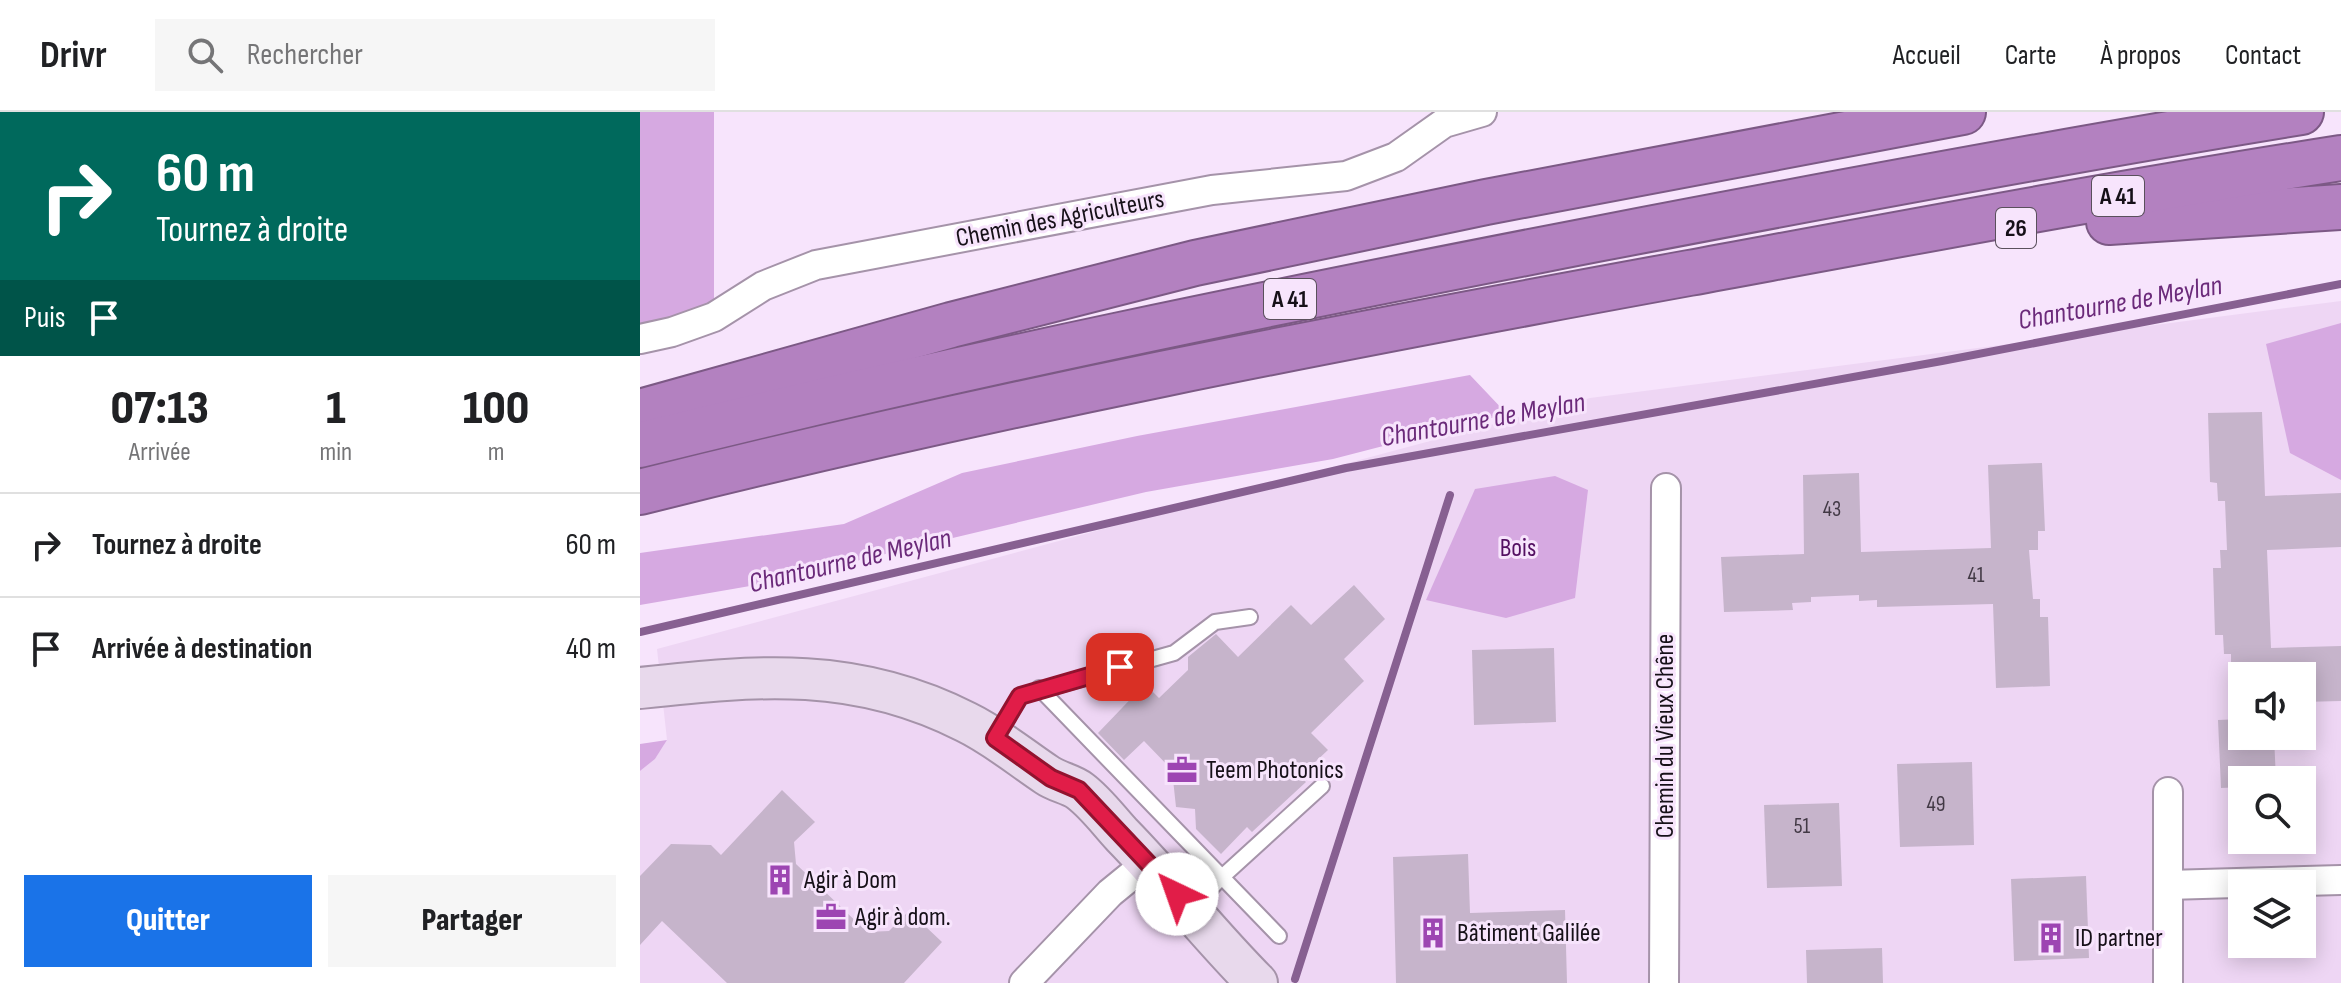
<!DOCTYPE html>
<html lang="fr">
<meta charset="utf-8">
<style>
body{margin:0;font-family:"Sofia Sans Condensed",sans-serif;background:#f6f6f6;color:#202124;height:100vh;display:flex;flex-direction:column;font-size:30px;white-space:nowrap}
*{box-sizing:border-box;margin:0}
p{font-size:26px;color:#757577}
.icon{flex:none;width:44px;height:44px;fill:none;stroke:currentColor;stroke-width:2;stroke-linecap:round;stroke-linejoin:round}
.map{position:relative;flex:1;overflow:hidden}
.panel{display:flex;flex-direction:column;background:#fff;width:640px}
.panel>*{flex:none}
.banner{background:#00695c;color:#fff;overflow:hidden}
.controls{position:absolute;left:1588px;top:550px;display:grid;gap:16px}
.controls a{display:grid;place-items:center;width:88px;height:88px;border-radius:0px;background:#fff;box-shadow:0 4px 20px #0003;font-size:40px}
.pin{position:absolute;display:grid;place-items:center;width:68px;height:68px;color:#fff;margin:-34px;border-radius:16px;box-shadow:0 4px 12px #0006}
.me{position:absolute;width:88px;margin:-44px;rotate:318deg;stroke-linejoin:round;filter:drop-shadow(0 0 6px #0008)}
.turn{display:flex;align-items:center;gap:28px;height:168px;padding:0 24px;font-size:36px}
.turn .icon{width:104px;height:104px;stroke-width:2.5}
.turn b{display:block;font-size:56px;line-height:68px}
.then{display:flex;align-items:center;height:76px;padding:0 24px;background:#0003;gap:16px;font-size:30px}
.eta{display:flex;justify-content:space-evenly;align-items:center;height:136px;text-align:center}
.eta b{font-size:48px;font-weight:800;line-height:56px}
.button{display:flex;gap:16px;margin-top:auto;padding:16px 24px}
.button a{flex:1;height:92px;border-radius:0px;background:#1a73e8;color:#fff;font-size:32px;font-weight:800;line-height:92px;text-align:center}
.button a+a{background:#f6f6f6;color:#202124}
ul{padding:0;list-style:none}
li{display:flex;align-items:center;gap:24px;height:104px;padding:0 24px;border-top:2px solid #e0e0e0}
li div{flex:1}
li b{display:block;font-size:30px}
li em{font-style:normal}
header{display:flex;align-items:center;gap:48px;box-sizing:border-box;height:112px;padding:0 40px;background:#fff;border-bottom:2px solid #e0e0e0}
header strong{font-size:38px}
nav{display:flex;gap:44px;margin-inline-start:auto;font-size:28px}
.search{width:560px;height:72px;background:#f6f6f6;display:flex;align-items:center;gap:20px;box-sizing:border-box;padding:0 28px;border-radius:0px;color:#757577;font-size:30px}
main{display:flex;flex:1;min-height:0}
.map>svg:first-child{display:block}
.built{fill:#eed6f4;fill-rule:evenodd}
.green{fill:#d6a9e1}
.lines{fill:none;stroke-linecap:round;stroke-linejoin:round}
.stream{stroke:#876091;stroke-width:8}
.building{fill:#c6b4cb}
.lane-casing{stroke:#a593a9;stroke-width:18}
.street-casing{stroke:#a593a9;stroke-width:32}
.secondary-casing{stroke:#a593a9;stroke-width:44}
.highway-casing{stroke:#7c5985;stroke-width:48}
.lane{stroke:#fff;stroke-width:14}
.street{stroke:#fff;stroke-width:28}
.secondary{stroke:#e8d9ec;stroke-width:40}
.highway{stroke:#b381c0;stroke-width:44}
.route-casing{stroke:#92132f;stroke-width:20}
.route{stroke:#e11d48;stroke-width:14}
.labels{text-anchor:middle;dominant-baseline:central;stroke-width:6;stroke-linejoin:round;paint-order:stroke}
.number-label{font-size:22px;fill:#423945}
.shield{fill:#f7e4fc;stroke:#5a505c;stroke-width:2}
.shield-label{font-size:24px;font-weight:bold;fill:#161018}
.street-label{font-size:26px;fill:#161018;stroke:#f7e4fc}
.park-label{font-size:26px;fill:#541062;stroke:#f7e4fc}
.poi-label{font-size:26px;fill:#161018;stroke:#f7e4fc;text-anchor:start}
.water-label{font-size:28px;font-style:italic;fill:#6b2a7a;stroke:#f7e4fc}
</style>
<header>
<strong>Drivr</strong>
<div class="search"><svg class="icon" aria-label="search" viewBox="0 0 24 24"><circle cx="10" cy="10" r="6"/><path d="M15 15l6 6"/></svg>Rechercher</div>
<nav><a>Accueil</a><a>Carte</a><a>À propos</a><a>Contact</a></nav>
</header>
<main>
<section class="panel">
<div class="banner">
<div class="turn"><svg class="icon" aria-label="right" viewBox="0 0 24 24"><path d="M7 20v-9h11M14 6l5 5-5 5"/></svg><div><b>60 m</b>Tournez à droite</div></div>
<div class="then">Puis<svg class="icon" aria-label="arrive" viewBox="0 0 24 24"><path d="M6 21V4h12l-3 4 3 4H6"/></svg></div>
</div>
<div class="eta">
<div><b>07:13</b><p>Arrivée</p></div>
<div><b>1</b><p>min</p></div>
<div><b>100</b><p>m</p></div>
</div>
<ul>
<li><svg class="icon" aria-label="right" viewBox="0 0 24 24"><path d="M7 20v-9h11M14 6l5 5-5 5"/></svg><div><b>Tournez à droite</b></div><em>60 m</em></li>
<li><svg class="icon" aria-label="arrive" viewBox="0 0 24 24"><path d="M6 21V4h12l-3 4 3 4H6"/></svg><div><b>Arrivée à destination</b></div><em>40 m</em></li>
</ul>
<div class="button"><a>Quitter</a><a>Partager</a></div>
</section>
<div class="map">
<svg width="1701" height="871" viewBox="0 0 1701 871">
<rect width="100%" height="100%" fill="#f7e4fc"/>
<path class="built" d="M1701 189V871H0V659L15 647 27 628 17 537 950 286ZM1602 564H1662V624H1602ZM1602 668H1662V728H1602ZM1602 772H1662V832H1602Z"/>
<g class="green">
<polygon points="0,0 74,0 74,205 0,227"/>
<polygon points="1701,211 1701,368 1650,341 1626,232"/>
<polygon points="830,263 867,302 693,347 506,380 110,474 0,493 0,441 204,412 322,361 497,324"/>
<polygon points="915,364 948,378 935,486 866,506 786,488 835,377"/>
<polygon points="27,628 15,647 0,659 0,632"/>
</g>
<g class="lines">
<g class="stream">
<polyline points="0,520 706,356 1302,249 1701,172"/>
<polyline points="655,867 810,383"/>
</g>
</g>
<g class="building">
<polygon points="1622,300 1625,384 1701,381 1701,435 1627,438 1631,536 1701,534 1701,589 1662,590 1662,564 1591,564 1591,542 1584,542 1583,523 1575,523 1573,456 1581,456 1580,438 1587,438 1585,389 1578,389 1577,371 1570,370 1568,301"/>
<polygon points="1402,351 1405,419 1398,419 1398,438 1389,438 1393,487 1400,487 1400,505 1408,505 1410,574 1356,576 1353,492 1237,495 1237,488 1219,489 1219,483 1171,485 1171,490 1152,491 1153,498 1084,500 1081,445 1164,442 1163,363 1219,361 1221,440 1351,436 1348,353"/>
<polygon points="714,473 745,507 704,547 724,569 671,621 688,638 660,664 666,670 612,720 607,715 581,742 556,717 555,697 536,695 532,658 504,629 484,648 458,621 505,572 519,586 548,558 548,545 576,522 598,545 651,493 671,513"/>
<polygon points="914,536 916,610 834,613 832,538"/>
<polygon points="1602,607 1602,624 1634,624 1636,668 1602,668 1602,675 1581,676 1578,608"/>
<polygon points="1332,650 1334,733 1260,735 1257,652"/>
<polygon points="142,678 175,710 154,730 156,752 227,820 249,819 269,799 302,830 264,871 87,871 22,809 0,833 0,764 31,732 71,733 81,743"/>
<polygon points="1199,691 1202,774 1127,776 1124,693"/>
<polygon points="828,742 830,801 925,798 927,871 756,871 753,745"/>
<polygon points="1446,764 1449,846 1374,849 1371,767"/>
<polygon points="1242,836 1243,871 1167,871 1166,838"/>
</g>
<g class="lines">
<g class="lane-casing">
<g id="lane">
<polyline points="399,576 639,824"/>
<polyline points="356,626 380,584 534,541 575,510 610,505"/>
<polyline points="551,797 582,765 682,674"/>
</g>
</g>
<g class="street-casing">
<g id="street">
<polyline points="0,227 32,220 74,205 123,174 176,153 572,78 706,64 756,45 804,11 842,0"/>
<polyline points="1528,773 1701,768"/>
<polyline points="384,871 470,781 508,750"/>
<polyline points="1024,871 1026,376"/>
<polyline points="1528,871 1528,680"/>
</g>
</g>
<g class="secondary-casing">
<path id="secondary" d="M0 576C119 563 216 554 326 610 355 624 380 645 407 663 417 670 431 672 440 679 456 691 469 709 482 723 529 771 570 824 617 871"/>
</g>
<g class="highway-casing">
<g id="highway">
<polyline points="1469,110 1701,95"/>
<polyline points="0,300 311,213 555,151 846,90 1323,0"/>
<path d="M0 333C317 254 637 189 957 127 1191 82 1426 38 1661 0"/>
<path d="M0 380C346 293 698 225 1049 161 1266 121 1483 80 1701 46"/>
</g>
</g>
<use href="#lane" class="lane"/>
<use href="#street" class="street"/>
<use href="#secondary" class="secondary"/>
<use href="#highway" class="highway"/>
</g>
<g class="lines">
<g class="route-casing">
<polyline id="route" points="480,555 380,584 355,626 411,666 439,678 537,782"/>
</g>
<use href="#route" class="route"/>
</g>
<defs>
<g id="office-bare" transform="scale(2.4)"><path d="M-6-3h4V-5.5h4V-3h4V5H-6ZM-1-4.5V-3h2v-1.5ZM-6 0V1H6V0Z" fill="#9d45b2" stroke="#f7e4fc" stroke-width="2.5" paint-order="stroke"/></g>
<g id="building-bare" transform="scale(2.4)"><path d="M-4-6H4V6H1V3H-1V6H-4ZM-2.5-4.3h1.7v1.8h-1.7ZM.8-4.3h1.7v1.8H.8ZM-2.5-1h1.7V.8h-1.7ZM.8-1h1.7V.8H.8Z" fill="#9d45b2" stroke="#f7e4fc" stroke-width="2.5" paint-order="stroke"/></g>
</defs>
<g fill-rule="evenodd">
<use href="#office-bare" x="542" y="658"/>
<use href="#building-bare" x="140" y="768"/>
<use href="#office-bare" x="191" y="805"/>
<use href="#building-bare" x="793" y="821"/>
<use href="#building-bare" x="1411" y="826"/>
</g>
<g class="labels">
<g class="number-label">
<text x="1192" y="397">43</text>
<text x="1336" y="463">41</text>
<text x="1296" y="692">49</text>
<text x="1162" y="714">51</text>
</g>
<g class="shield">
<rect x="1452" y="64" width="52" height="40" rx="6"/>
<rect x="1356" y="96" width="40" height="40" rx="6"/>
<rect x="624" y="167" width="52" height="40" rx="6"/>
</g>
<g class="shield-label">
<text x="1478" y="84">A 41</text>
<text x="1376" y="116">26</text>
<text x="650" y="187">A 41</text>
</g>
<g class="street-label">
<text transform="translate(420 107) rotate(-11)">Chemin des Agriculteurs</text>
<text transform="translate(1025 624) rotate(-90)">Chemin du Vieux Chêne</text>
</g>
<g class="park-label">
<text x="878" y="436">Bois</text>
</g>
<g class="poi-label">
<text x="566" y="658">Teem Photonics</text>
<text x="164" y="768">Agir à Dom</text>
<text x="215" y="805">Agir à dom.</text>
<text x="817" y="821">Bâtiment Galilée</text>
<text x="1435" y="826">ID partner</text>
</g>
<g class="water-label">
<text transform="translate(1480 191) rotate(-10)">Chantourne de Meylan</text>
<text transform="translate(843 308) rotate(-10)">Chantourne de Meylan</text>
<text transform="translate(210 449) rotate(-13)">Chantourne de Meylan</text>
</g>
</g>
</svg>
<div class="controls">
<a><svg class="icon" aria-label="sound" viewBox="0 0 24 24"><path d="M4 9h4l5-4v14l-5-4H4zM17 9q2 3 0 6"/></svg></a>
<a><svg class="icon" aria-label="search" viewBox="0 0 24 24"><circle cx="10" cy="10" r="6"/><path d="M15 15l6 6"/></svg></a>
<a><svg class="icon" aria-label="layers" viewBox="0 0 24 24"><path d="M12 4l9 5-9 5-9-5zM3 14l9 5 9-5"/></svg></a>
</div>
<div class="pin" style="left:480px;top:555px;background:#d93025"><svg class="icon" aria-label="arrive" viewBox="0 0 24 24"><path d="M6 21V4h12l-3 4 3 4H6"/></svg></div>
<svg class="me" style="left:537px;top:782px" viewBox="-20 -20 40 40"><circle r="19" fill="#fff"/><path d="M0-13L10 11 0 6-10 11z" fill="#e11d48"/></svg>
</div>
</main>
